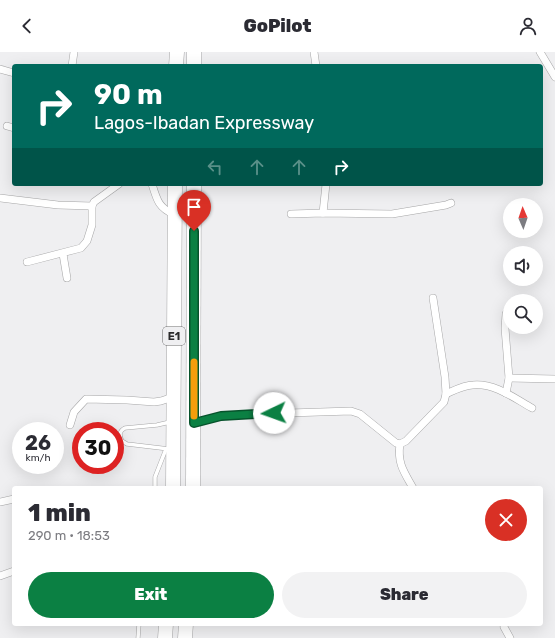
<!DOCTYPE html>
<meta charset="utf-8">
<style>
body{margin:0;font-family:Rubik,sans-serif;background:#f2f2f3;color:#2b2b33;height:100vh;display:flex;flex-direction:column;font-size:15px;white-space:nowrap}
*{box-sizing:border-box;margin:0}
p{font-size:13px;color:#7c7c81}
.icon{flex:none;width:22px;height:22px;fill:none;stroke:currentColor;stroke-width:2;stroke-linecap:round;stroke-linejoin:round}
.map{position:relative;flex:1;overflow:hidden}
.panel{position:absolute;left:12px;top:434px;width:531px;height:140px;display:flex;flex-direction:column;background:#fff;border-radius:4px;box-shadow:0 4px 16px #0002}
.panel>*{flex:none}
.hud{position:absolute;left:12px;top:12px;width:531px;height:122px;border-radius:4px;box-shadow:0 4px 16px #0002;background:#00695c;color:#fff;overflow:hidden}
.needle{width:26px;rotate:358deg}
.tools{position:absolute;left:503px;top:146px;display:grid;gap:8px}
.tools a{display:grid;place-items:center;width:40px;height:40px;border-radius:50%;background:#fff;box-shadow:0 4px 16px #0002;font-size:20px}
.speed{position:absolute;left:12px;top:370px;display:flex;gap:8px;font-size:20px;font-weight:700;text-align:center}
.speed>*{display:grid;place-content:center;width:52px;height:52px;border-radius:50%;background:#fff;box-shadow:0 4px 16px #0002;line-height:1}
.speed small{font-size:10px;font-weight:400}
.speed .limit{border:6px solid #d22;background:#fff;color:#111}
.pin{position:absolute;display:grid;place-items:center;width:34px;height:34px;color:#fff;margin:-41px -17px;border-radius:50% 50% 50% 0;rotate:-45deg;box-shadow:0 0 4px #0007}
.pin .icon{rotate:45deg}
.me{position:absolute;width:44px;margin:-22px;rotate:267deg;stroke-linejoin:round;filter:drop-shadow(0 0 3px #0008)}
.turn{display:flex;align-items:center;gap:14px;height:84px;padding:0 16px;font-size:18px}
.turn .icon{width:52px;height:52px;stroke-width:2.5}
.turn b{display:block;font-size:28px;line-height:34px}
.lanes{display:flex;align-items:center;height:38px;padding:0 16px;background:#0003;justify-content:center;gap:20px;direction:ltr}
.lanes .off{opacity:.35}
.round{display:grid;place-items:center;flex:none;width:42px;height:42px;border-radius:21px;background:#f2f2f3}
.overview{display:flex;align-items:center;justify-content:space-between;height:68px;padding:0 16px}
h1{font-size:24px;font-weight:800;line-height:30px}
.primary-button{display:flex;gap:8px;margin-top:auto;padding:8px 16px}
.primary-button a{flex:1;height:46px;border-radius:24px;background:#0b8043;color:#fff;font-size:16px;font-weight:800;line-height:46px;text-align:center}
.primary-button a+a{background:#f2f2f3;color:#2b2b33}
header{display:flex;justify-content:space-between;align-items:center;height:52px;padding:0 16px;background:#fff;font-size:18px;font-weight:800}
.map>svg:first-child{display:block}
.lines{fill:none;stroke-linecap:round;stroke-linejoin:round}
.service-casing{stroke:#a6a6a7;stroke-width:4.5}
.minor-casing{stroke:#a6a6a7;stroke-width:8}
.motorway-casing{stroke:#a6a6a7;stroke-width:15}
.service{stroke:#fff;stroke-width:3.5}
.minor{stroke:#fff;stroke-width:7}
.motorway{stroke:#fff;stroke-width:14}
.route-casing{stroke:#07532c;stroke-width:10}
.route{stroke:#0b8043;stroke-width:7}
.slow{stroke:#f59e0b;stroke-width:7}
.labels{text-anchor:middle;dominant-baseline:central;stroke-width:3;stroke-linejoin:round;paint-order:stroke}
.shield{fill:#efeff1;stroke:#666667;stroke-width:1}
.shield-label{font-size:11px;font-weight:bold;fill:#2b2b2c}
</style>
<header><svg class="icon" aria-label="back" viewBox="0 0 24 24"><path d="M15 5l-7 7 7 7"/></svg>GoPilot<svg class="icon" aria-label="person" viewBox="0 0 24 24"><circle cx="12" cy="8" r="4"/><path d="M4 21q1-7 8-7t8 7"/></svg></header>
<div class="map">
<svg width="555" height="586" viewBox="0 0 555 586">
<rect width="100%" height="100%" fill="#efeff1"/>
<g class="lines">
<g class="service-casing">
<g id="service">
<path d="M169 397 127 392 122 389C119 383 119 379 125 376L157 373 170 370"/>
<polyline points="155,436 155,425 166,397"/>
<polyline points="138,586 139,572"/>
</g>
</g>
<g class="minor-casing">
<g id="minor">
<polyline points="314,0 316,14"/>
<polyline points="540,0 555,25"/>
<polyline points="72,14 74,0"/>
<polyline points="0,17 14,21"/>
<polyline points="7,74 14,76"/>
<path d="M152 132C157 149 159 156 175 163"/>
<polyline points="0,146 58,153 92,154"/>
<polyline points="323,161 326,132"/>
<polyline points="291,162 323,161 392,162 446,153 451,151"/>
<polyline points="63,202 67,226"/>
<polyline points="27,210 81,196 87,189 92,173 92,154 94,150 119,132"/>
<polyline points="509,326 555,327"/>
<polyline points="506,341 509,326 505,276 506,262"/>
<path d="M446 342C455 338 464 333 473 333 495 331 514 346 532 356"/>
<polyline points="194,371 221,364 258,362 351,359 360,362 396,391 400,392 406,389 444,350 446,342 445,325 433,246"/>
<polyline points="70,373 74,360 86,347 127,348 154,350 161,349 173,345"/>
<path d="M400 392C397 411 404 420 413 436"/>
<polyline points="0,450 14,447"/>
<polyline points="0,524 14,519"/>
<polyline points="504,575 510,586"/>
</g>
</g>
<g class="motorway-casing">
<g id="motorway">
<polyline points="176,14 177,0"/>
<polyline points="194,14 194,0"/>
<polyline points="173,436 175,132"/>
<polyline points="193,436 194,132"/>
<polyline points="165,586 166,572"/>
<polyline points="185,586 186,572"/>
</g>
</g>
<use href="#service" class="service"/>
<use href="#minor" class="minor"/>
<use href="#motorway" class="motorway"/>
</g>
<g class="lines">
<g class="route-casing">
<polyline id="route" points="194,179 194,371 221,364 274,361"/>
</g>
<use href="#route" class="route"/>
<polyline class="slow" points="194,364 194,310"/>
</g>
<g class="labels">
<rect class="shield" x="163" y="275" width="22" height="18" rx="3"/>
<g class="shield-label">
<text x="174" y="284">E1</text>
</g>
</g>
</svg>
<div class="tools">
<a><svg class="needle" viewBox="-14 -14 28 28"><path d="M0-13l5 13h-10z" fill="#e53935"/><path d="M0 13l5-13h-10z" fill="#7c7c81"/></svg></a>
<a><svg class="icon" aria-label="sound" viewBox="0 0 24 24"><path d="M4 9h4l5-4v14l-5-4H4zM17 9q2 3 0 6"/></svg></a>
<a><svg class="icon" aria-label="search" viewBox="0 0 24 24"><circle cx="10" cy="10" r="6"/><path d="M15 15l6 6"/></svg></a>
</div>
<div class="speed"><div>26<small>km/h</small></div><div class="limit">30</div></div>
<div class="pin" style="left:194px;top:179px;background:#d93025"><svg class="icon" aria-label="arrive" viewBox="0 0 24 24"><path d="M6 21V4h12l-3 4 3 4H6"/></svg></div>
<svg class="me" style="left:274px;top:361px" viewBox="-20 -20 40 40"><circle r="19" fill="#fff"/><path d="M0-13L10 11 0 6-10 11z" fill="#0b8043"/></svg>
<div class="hud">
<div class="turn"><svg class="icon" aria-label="right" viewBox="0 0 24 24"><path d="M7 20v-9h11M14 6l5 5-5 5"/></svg><div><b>90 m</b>Lagos-Ibadan Expressway</div></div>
<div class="lanes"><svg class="icon off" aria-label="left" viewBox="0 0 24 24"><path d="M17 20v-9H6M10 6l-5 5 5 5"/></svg><svg class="icon off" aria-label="ahead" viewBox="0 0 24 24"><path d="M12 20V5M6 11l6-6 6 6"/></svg><svg class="icon off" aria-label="ahead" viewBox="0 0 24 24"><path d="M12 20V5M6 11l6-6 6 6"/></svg><svg class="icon" aria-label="right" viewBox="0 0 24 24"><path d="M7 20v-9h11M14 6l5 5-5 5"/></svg></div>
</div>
<section class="panel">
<div class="overview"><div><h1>1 min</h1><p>290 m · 18:53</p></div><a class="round" style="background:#d93025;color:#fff"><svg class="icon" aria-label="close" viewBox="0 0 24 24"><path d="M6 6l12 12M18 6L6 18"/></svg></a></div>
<div class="primary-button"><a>Exit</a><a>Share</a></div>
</section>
</div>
